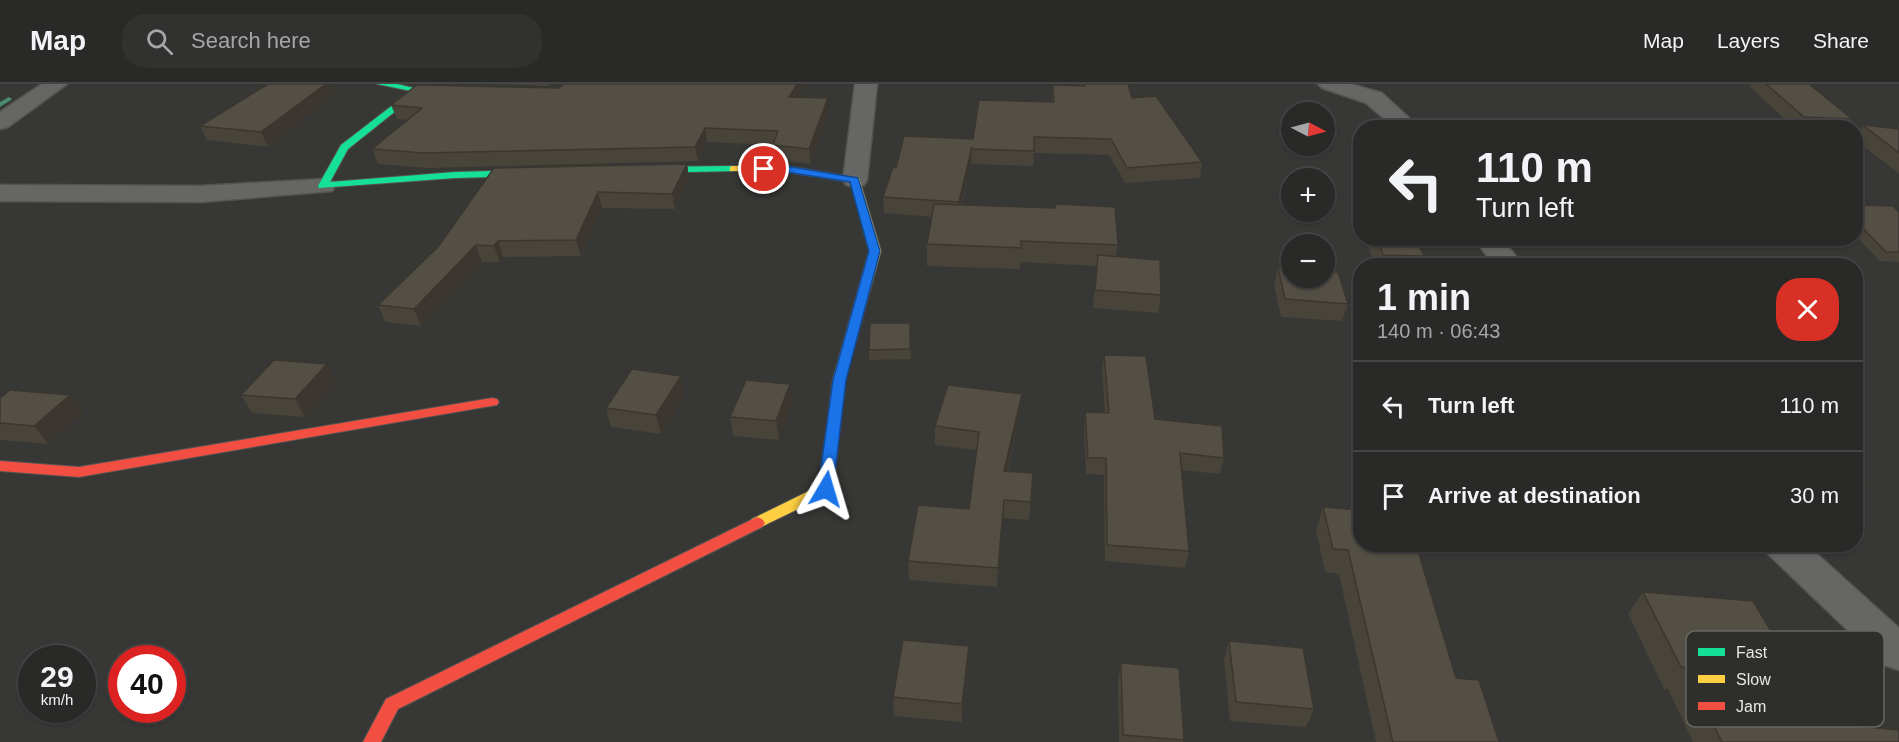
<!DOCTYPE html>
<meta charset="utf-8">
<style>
body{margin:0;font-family:Arial,sans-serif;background:#313130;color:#f1f3f6;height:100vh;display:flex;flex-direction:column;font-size:22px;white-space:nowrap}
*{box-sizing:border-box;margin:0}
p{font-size:20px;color:#a5a6a8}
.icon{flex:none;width:33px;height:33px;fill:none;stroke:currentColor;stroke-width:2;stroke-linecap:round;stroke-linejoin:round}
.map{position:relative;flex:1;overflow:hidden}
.details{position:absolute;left:1353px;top:174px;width:510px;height:294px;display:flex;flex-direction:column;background:#292928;border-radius:24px;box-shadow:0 2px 4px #0004,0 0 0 2px #454545}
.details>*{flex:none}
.hud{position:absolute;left:1353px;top:36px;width:510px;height:126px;border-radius:24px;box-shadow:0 2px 4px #0004,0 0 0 2px #454545;background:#292928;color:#f1f3f6;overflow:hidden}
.needle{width:39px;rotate:96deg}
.fabs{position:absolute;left:1281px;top:18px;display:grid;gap:12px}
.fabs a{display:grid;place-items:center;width:54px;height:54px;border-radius:50%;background:#292928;box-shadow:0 2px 4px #0004,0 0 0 2px #454545;font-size:30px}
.speed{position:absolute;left:18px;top:561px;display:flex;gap:12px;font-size:30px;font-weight:700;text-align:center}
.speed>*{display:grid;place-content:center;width:78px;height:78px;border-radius:50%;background:#292928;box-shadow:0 2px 4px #0004,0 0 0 2px #454545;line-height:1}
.speed small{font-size:15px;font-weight:400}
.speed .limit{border:9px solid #d22;background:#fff;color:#111}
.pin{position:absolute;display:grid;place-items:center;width:51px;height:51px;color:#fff;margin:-26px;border:3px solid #fff;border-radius:50%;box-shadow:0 2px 6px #0007}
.me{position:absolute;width:66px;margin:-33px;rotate:7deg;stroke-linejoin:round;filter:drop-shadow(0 0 4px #0008)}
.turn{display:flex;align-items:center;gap:21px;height:126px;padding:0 24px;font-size:27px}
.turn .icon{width:78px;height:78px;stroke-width:2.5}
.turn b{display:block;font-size:42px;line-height:51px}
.round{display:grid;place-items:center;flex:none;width:63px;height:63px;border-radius:24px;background:#313130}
.head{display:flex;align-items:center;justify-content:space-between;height:102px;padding:0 24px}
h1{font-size:36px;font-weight:700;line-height:45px}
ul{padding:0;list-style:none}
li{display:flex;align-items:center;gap:18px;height:90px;padding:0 24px;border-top:2px solid #454545}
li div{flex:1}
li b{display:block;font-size:22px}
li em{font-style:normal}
header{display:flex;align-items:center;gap:36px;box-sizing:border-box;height:84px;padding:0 30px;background:#292928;border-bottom:2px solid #454545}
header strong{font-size:28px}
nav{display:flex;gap:33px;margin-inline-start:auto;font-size:21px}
.search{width:420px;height:54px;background:#313130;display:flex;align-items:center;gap:15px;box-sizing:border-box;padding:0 21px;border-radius:24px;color:#a5a6a8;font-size:22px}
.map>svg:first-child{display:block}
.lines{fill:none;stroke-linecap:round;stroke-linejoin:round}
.stream{fill:#4b8a72;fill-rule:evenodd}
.street-casing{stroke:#535351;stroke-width:3}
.fast-casing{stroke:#535351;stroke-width:2}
.slow-casing{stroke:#535351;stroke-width:2}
.jam-casing{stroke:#535351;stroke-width:2}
.street{fill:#666664;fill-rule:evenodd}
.fast{fill:#16e098;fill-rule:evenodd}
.slow{fill:#ffcf43;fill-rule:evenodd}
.jam{fill:#f24e42;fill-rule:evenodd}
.wall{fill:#48443a}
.shaded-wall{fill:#3b3730}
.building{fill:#544f44;stroke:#3b3730;stroke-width:1.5}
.route{fill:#1a73e8;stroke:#114b97;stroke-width:1.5}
.key{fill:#2e2e2a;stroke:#666662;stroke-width:1.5}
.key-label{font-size:16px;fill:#e7e7e4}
</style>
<header>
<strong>Map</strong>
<div class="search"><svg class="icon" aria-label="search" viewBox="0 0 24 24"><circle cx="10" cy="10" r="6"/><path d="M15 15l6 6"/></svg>Search here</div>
<nav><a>Map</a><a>Layers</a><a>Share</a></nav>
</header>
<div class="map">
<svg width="1899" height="658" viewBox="0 0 1899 658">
<rect width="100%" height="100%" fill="#373735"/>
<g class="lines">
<polygon class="stream" points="9,13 12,15 11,16 0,23 0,18"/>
<g class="street-casing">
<g id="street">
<polygon points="42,0 67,0 8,43 0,45 0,28"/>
<polygon points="855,0 877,0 867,96 864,101 855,103 846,101 843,96"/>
<polygon points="1318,0 1351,0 1382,9 1420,44 1395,44 1366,19 1322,4"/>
<polygon points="323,95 332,97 335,102 332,107 201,118 0,117 0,101 201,102"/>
<polygon points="1473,154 1501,154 1524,182 1495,182"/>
<polygon points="1762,460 1806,460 1899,544 1899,586 1884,581 1768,470"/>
</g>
</g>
<g class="fast-casing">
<g id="fast">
<polygon points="377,0 397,0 422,6 348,65 330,98 455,88 534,86 539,89 534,92 455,94 319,104 318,102 341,61 411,7"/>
<polygon points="733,82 736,83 736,87 642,89 637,86 642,83"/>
</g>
</g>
<g class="slow-casing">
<polygon id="slow" points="733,82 786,82 859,94 881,167 845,295 833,405 831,409 757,445 752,443 749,439 752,435 819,402 833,295 869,167 851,98 786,88 730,87 730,83"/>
</g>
<g class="jam-casing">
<g id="jam">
<polygon points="492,314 497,315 499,318 497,321 79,393 0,387 0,377 79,383"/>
<polygon points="757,433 762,435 765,439 762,443 398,625 381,658 363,658 386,615"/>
</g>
</g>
<use href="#street" class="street"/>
<use href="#fast" class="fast"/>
<use href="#slow" class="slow"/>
<use href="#jam" class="jam"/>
</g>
<g class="wall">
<polygon points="268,0 332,0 336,11 268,63 207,56 200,42"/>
<polygon points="491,0 551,0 548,2"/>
<polygon points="564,0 807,0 799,13 829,28 811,80 774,76 773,61 707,58 698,77 428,84 378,80 372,65 407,36 397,35 391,21 559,4"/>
<polygon points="1080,0 1128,0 1132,14 1202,78 1200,94 1125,99 1109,71 1034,69 1033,82 971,80 962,121 1118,161 1116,173 1161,211 1158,229 1093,224 1096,182 1020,178 1020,185 927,182 927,160 932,133 884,129 883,113 896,84 973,55 1052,18 1053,1 1080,2"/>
<polygon points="1751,0 1809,0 1852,35 1847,44 1795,44 1750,3"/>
<polygon points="1899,37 1899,90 1856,56 1856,53 1863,41 1898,45"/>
<polygon points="687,80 689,95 675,125 602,124 581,172 503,173 500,178 482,178 421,242 385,238 378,221 438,163 494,84"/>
<polygon points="1856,121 1899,128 1899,178 1880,177 1856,152"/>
<polygon points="1367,154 1415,154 1424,172 1421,182 1375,182 1366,157"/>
<polygon points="1278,184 1348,220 1342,237 1281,233 1274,201"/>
<polygon points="910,239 911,275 869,276 869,266"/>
<polygon points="1104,271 1155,335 1224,374 1220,390 1181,386 1189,467 1185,484 1105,477 1104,391 1086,390 1084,344 1085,328 1105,329 1102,286"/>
<polygon points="327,280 336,298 305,333 252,329 241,311"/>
<polygon points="1022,310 1020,329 1008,387 1033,389 1029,436 1003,434 997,503 909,496 908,477 969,425 976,366 935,361 935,342"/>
<polygon points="70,311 84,329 48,360 0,356 0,314"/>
<polygon points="685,311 661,350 611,343 606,324"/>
<polygon points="793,318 779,356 733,352 730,333"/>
<polygon points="1856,394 1865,403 1856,414"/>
<polygon points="1323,423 1456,594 1499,658 1376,658 1339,490 1325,488 1316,446"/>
<polygon points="1643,508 1826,639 1899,658 1693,658 1668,605 1664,605 1628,530"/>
<polygon points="1229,557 1314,625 1306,643 1230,637 1224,576"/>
<polygon points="1121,579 1184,656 1183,658 1119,658 1118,598"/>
<polygon points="968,580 962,638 894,632 893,613"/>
</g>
<g class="shaded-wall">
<polygon points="326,0 332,0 336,11 268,63 261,48"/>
<polygon points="797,0 807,0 790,27 789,13"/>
<polygon points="828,14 829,28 811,80 809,65"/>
<polygon points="705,44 707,58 698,77 695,63"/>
<polygon points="972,63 971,80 958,134 959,118"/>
<polygon points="687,80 689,95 675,125 672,110"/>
<polygon points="598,108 602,124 581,172 576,156"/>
<polygon points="498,157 503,173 500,178 494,162"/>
<polygon points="476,161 482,178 421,242 414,225"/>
<polygon points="327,280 336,298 305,333 295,315"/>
<polygon points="681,292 685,311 661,350 656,331"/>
<polygon points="790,300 793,318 779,356 776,337"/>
<polygon points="1022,310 1020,329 1003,405 1004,387"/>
<polygon points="70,311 84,329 48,360 34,342"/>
<polygon points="1004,416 1003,434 997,503 998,484"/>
<polygon points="969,562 968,580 962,638 962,620"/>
</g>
<g class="building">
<polygon points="268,0 326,0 261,48 200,42"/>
<polygon points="564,0 797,0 789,13 828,14 809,65 773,61 778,47 705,44 695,63 423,69 372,65 422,24 391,21 417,1 559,4"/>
<polygon points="1084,0 1128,0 1132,14 1156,12 1202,78 1127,84 1111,55 1034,53 1034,67 971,65 972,63 959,118 883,113 893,83 896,84 904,52 973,55 979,16 1054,18 1053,1 1085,2"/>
<polygon points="1766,0 1809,0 1852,35 1804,33"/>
<polygon points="1863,41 1899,45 1899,69"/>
<polygon points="687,80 672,110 598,108 576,156 498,157 494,162 476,161 414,225 378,221 438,163 494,84"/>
<polygon points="934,120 1055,124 1055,120 1115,123 1118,161 1021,157 1021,164 927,160"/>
<polygon points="1856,121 1893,122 1899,128 1899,168 1886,168 1856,137"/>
<polygon points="1377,154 1415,154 1424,172 1383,171"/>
<polygon points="1098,171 1160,176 1161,211 1095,206"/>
<polygon points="1278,184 1292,185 1292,194 1324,194 1324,187 1338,188 1348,220 1285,215"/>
<polygon points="870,239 910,239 910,265 869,266"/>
<polygon points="1104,271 1146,272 1155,335 1222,342 1224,374 1180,369 1189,467 1107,461 1106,374 1088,374 1085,328 1109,329"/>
<polygon points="274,276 327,280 295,315 241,311"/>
<polygon points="632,285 681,292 656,331 606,324"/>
<polygon points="746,296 790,300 776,337 730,333"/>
<polygon points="948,301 1022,310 1004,387 1033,389 1031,418 1004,416 998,484 908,477 918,421 969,425 979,348 935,342"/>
<polygon points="10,306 70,311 34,342 0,339 0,314"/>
<polygon points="1856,394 1865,403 1856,404"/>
<polygon points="1323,423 1360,426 1360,460 1416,460 1456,594 1479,596 1499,658 1393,658 1348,466 1333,465"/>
<polygon points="1643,508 1753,517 1826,639 1899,646 1899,658 1722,658 1685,583 1681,583"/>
<polygon points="903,556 969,562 962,620 893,613"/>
<polygon points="1229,557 1303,564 1314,625 1236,618"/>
<polygon points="1121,579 1179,584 1184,656 1123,651"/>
</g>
<polygon class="route" points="786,82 858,94 880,167 846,296 833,405 826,411 818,405 833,296 869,167 850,98 786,88 764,88 759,85 764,82"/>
<rect x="1686" y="547" width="198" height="96" rx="9" class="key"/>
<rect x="1698" y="564" width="27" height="8" fill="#16e098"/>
<rect x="1698" y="591" width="27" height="8" fill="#ffcf43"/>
<rect x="1698" y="618" width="27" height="8" fill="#f24e42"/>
<g class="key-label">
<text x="1736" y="574">Fast</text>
<text x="1736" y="601">Slow</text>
<text x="1736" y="628">Jam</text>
</g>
</svg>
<div class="fabs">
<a><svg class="needle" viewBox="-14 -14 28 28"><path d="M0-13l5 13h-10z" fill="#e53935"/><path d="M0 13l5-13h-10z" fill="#a5a6a8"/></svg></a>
<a>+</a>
<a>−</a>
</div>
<div class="speed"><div>29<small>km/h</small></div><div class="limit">40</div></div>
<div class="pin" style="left:764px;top:85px;background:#d93025"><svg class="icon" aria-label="arrive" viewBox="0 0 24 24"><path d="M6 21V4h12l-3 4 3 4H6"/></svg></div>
<svg class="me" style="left:826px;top:405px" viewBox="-20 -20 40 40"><path d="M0-17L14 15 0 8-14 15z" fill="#1a73e8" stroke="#fff" stroke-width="4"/></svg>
<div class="hud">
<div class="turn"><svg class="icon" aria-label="left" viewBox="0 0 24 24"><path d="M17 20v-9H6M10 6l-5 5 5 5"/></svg><div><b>110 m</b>Turn left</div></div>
</div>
<section class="details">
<div class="head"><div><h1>1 min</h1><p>140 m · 06:43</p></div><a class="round" style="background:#d93025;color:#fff"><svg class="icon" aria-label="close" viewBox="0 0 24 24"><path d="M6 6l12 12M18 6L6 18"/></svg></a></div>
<ul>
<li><svg class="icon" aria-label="left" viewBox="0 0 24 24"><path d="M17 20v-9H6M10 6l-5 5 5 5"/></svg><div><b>Turn left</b></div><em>110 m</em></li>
<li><svg class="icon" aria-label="arrive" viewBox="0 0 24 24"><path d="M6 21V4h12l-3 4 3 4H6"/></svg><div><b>Arrive at destination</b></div><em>30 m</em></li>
</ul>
</section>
</div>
